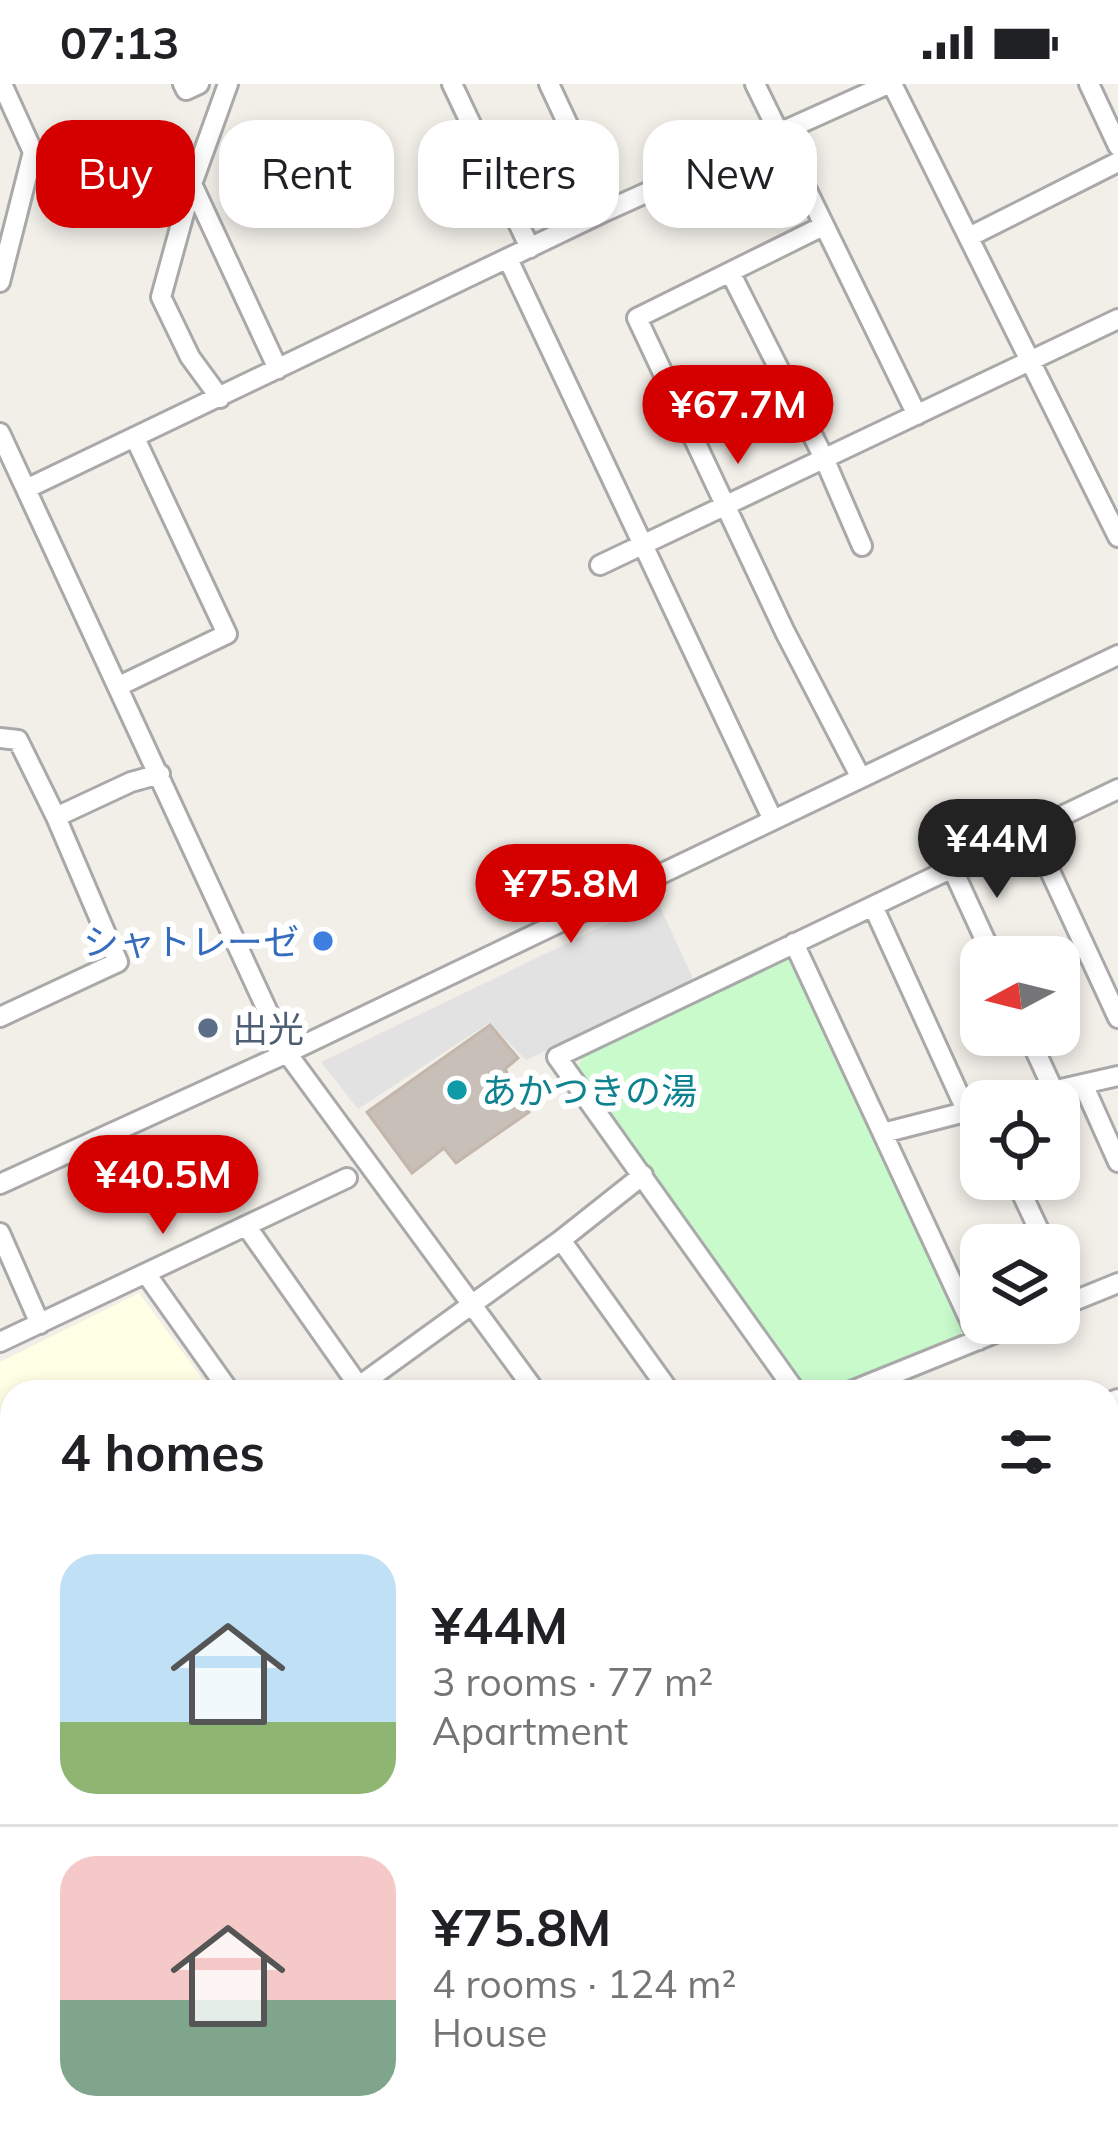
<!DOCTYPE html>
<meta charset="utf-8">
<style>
:root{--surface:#fff;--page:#f6f6f6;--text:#202124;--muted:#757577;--line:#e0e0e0;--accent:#d40000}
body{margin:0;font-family:Mulish,"Noto Sans JP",sans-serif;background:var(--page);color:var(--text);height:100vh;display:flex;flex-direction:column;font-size:45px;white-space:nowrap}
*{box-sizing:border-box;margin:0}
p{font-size:39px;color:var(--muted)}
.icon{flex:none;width:66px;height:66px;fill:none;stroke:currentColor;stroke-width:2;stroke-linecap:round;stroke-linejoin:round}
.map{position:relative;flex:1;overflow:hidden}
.panel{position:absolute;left:0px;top:1296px;width:1119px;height:771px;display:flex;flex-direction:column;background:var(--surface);border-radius:36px 36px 0 0;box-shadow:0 6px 18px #0003}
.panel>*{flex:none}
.banner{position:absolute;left:36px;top:36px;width:1047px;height:108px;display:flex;gap:24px}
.needle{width:78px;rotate:263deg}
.buttons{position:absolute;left:960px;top:852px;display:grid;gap:24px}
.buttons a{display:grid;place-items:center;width:120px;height:120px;border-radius:24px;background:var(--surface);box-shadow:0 6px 18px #0003;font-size:60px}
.price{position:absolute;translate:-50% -102px;padding:0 27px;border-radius:42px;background:var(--accent);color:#fff;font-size:39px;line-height:78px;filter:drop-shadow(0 3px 6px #0008)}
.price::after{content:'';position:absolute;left:50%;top:72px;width:36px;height:27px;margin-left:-18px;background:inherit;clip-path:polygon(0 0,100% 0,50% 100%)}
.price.active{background:#222;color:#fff}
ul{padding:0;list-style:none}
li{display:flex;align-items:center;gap:36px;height:300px;padding:0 60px}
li+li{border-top:3px solid var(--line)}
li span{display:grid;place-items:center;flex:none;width:336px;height:240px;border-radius:36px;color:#555}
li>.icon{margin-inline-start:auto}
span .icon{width:144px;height:144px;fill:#fffc;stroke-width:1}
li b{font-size:51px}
h2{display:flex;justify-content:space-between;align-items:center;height:144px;padding:0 60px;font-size:51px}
.tag{padding:0 42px;border-radius:36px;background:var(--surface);box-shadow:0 6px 18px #0003;font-size:42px;line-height:108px}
.tag.active{background:var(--accent);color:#fff}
.status{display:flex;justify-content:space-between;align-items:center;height:84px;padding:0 60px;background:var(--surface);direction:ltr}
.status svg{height:33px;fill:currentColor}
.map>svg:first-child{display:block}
.education{fill:#ffffe5}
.park{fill:#c8facc}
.parking{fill:#e2e2e2}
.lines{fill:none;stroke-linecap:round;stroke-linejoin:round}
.river{stroke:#aad3df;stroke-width:30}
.building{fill:#c7bfb8;stroke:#c4b6ab;stroke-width:3}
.minor-casing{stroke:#a9a9a9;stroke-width:24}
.path{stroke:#fa8072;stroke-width:3;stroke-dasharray:6 6;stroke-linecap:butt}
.minor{stroke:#fff;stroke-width:18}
.shop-dot{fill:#3f7fe0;stroke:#fff;stroke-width:4.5}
.service-dot{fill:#5c6f8a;stroke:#fff;stroke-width:4.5}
.culture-dot{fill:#0f9aa8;stroke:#fff;stroke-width:4.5}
.labels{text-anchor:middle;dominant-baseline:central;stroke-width:12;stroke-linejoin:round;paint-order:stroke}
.shop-label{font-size:36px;fill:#366cbe;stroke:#fff;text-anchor:end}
.service-label{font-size:36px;fill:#4e5e75;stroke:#fff;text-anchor:start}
.culture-label{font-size:36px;fill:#0d838f;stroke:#fff;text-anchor:start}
</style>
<div class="status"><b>07:13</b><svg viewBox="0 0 49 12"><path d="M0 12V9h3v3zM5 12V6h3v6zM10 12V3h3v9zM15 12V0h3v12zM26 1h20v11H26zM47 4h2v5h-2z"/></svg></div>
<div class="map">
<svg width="1118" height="2066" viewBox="0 0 1118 2066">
<rect width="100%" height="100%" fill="#f2efe9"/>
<path class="education" d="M139 1209 212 1308H12V1745L0 1751V1278Z
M704 2055H939L947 2066H694Z"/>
<path class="park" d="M794 871 965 1231V1247C928 1265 840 1321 802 1302L578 982 583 972Z
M130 2055H316L314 2066H108Z"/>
<path class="parking" d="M657 816 694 897 526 976 489 939 358 1025 321 978Z"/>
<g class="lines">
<path class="river" d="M1107 1631 1118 1624
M653 2066 663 2055"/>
</g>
<path class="building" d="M490 941 518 974 505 985 529 1028 456 1079 444 1064 412 1089 367 1028Z"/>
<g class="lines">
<defs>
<path id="minor" d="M183 0 186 6 199 0
M452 0 530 164
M549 0 608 126
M755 0 917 331
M892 0 1118 453
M1089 0 1118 62
M192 100 278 285
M823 142 637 234 785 548 861 694
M969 153 1118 78
M508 175 773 736
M730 188 824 374 862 462
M0 198 33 68 2 0
M220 314 190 273 161 213 192 100 228 0
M0 349 287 969 536 1308
M26 405 608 126 888 0
M600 481 1118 235
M119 602 227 550 135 354
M0 654 18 656 56 733 131 698 160 690
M1031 746 1118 934
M952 784 993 873
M873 822 967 1028
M794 859 979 1256
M0 933 118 878 56 733
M1028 951 1053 1005
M1083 1000 1118 1078
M1008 1017 1118 992
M883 1049 981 1024
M1015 1095 1046 1161
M0 1100 287 969 1118 571
M247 1143 363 1308
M0 1149 40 1240
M561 1156 670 1308
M1059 1187 1073 1217
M147 1191 230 1308
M1059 1223 1118 1199
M0 1258 347 1094
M359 1302 561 1156 643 1091
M796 1308 557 973 1118 705
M849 1308 1020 1239
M1107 1319 1118 1315
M1107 1433 1118 1429
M1107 1559 1118 1552
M1107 1699 1118 1691
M0 1824 12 1817
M1107 1838 1118 1830
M0 1974 12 1968
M423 2055 424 2066
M535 2055 538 2066
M602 2055 613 2066
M1067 2055 1075 2066
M84 2066 105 2055
M328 2066 329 2055
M677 2066 688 2055
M1093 2066 1118 2048"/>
</defs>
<use href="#minor" class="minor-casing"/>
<path class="path" d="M0 1762 12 1756"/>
<use href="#minor" class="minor"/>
</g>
<circle class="shop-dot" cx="323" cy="857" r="12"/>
<circle class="service-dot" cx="208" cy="944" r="12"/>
<circle class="culture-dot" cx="457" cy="1006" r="12"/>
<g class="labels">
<g class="shop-label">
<text x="299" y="857">シャトレーゼ</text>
</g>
<g class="service-label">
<text x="232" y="944">出光</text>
</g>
<g class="culture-label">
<text x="481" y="1006">あかつきの湯</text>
</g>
</g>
</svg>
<div class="buttons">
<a><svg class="needle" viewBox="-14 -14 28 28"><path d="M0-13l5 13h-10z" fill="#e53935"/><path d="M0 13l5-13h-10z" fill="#757577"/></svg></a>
<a><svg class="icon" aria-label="locate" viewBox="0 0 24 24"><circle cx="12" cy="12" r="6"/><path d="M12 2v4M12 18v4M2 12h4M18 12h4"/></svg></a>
<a><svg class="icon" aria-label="layers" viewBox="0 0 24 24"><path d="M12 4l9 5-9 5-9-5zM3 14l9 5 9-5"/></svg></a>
</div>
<b class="price" style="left:738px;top:383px">¥67.7M</b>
<b class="price active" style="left:997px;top:817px">¥44M</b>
<b class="price" style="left:571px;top:862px">¥75.8M</b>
<b class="price" style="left:163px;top:1153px">¥40.5M</b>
<div class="banner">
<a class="tag active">Buy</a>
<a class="tag">Rent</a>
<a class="tag">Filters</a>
<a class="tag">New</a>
</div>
<section class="panel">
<h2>4 homes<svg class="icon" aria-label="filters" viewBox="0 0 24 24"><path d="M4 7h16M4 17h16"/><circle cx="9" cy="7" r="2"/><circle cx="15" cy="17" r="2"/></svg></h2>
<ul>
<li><span style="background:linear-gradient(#bfe0f5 70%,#8fb573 0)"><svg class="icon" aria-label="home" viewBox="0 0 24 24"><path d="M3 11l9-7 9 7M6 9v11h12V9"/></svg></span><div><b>¥44M</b><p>3 rooms · 77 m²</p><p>Apartment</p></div></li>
<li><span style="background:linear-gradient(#f6c9c9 60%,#7fa58c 0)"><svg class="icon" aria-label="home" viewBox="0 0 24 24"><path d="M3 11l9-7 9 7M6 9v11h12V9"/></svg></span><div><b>¥75.8M</b><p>4 rooms · 124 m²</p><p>House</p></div></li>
</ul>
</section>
</div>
